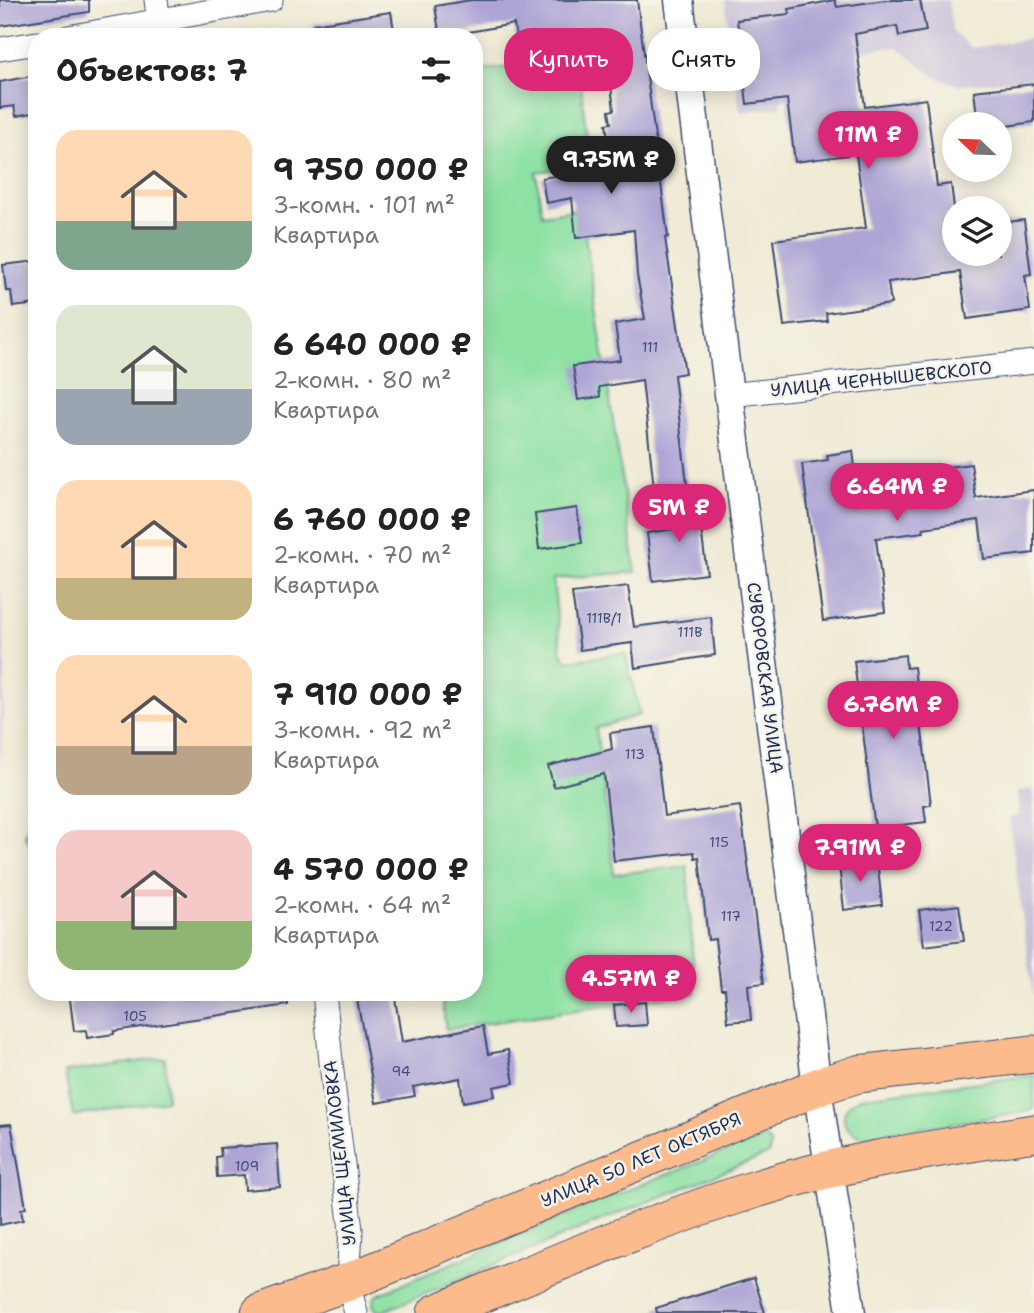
<!DOCTYPE html>
<html lang="ru">
<meta charset="utf-8">
<style>
:root{--surface:#fff;--page:#f2f2f2;--text:#222;--muted:#767676;--accent:#db2777}
body{margin:0;font-family:"Shantell Sans",sans-serif;background:var(--page);color:var(--text);height:100vh;display:flex;flex-direction:column;font-size:26px;white-space:nowrap}
*{box-sizing:border-box;margin:0}
p{font-size:23px;color:var(--muted)}
.icon{flex:none;width:38px;height:38px;fill:none;stroke:currentColor;stroke-width:2;stroke-linecap:round;stroke-linejoin:round}
.map{position:relative;flex:1;overflow:hidden}
.drawer{position:absolute;left:28px;top:28px;width:455px;height:973px;display:flex;flex-direction:column;background:var(--surface);border-radius:28px;box-shadow:0 4px 18px #0003}
.drawer>*{flex:none}
.banner{position:absolute;left:504px;top:28px;width:424px;height:63px;display:flex;gap:14px}
.needle{width:46px;rotate:293deg}
.tools{position:absolute;left:942px;top:112px;display:grid;gap:14px}
.tools a{display:grid;place-items:center;width:70px;height:70px;border-radius:50%;background:var(--surface);box-shadow:0 4px 18px #0003;font-size:35px}
.price{position:absolute;translate:-50% -60px;padding:0 16px;border-radius:24px;background:var(--accent);color:#fff;font-size:23px;line-height:46px;filter:drop-shadow(0 2px 4px #0008)}
.price::after{content:'';position:absolute;left:50%;top:42px;width:21px;height:16px;margin-left:-10px;background:inherit;clip-path:polygon(0 0,100% 0,50% 100%)}
.price.selected{background:#222;color:#fff}
ul{padding:0;list-style:none}
li{display:flex;align-items:center;gap:21px;height:175px;padding:0 28px}
li span{display:grid;place-items:center;flex:none;width:196px;height:140px;border-radius:21px;color:#555}
li>.icon{margin-inline-start:auto}
span .icon{width:84px;height:84px;fill:#fffc;stroke-width:1}
li b{font-size:30px}
h2{display:flex;justify-content:space-between;align-items:center;height:84px;padding:0 28px;font-size:30px}
.chip{padding:0 24px;border-radius:28px;background:var(--surface);box-shadow:0 4px 18px #0003;font-size:24px;line-height:63px}
.chip.selected{background:var(--accent);color:#fff}
.map>svg:first-child{display:block}
.industrial{fill:#c7c0d9}
.green{fill:#8ce1a3;stroke:#548880;stroke-width:2}
.forest{fill:#71bf89;stroke:#467774;stroke-width:2}
.building{fill:#aea5d5}
.lines{fill:none;stroke-linecap:round;stroke-linejoin:round}
.minor-casing{stroke:#3b4b70;stroke-width:25}
.tertiary-casing{stroke:#3b4b70;stroke-width:31}
.primary-casing{stroke:#3b4b70;stroke-width:39}
.minor{stroke:#fff;stroke-width:23}
.tertiary{stroke:#fff;stroke-width:28}
.primary{stroke:#fbbb8d;stroke-width:37}
.labels{text-anchor:middle;dominant-baseline:central;stroke-width:5;stroke-linejoin:round;paint-order:stroke}
.number-label{font-size:14px;fill:#404c7c}
.street-label{font-size:18px;fill:#1b2f5e;stroke:#f7f3e8}
</style>
<div class="map">
<svg width="1034" height="1313" viewBox="0 0 1034 1313">
<rect width="100%" height="100%" fill="#f7f3e8"/>
<filter id="ink" filterUnits="userSpaceOnUse"><feTurbulence type="fractalNoise" baseFrequency=".0143" numOctaves="2"/><feDisplacementMap in="SourceGraphic" scale="14" xChannelSelector="R" yChannelSelector="G"/><feConvolveMatrix kernelMatrix="1 2 1 2 8 2 1 2 1" color-interpolation-filters="sRGB"/></filter>
<filter id="wash" filterUnits="userSpaceOnUse"><feTurbulence type="fractalNoise" baseFrequency=".00686" numOctaves="4" result="noise"/><feDisplacementMap in="SourceGraphic" scale="28" xChannelSelector="R" yChannelSelector="G"/><feGaussianBlur stdDeviation="1.57" result="paint"/><feColorMatrix in="noise" values="0 0 0 0 0 0 0 0 0 0 0 0 0 0 0 0 0 1.4 0 .05"/><feComposite in="paint" operator="in"/></filter>
<g filter="url(#wash)">
<rect width="100%" height="100%" fill="#f0ebd5"/>
<path class="industrial" d="M725 0H948L953 32 972 48 1034 38V78L959 85 936 78 898 47 776 59 782 107 740 112Z
M0 578 5 663 0 775Z
M1034 789V995L1033 996 1009 818 1019 815 1017 791Z"/>
<path class="green" d="M578 60 590 164 536 172 542 215 581 209 636 572 553 579 561 651 567 661 625 653 640 715 596 728 614 874 687 866 695 993 446 1029 441 992H474V71Z
M165 1058 167 1100 73 1116 65 1072Z
M1034 1075V1109L1021 1113 863 1137C837 1130 838 1105 863 1097Z
M764 1137 771 1144 769 1154 609 1217 384 1311H377L373 1305 374 1298 379 1294 604 1199Z"/>
<path class="forest" d="M37 805V856L24 835Z"/>
<g id="blocks">
<path class="building" d="M0 0H89V12L0 26Z
M471 0H637L668 237 665 238 685 373 674 375 687 484 654 488 642 380 599 387 600 397 578 400 573 366 620 360 615 324 645 319 637 275 634 230 576 238 572 198 546 203 542 178 612 167 606 124 611 123 609 111 614 110 606 46 519 58 514 24 440 37 435 6Z
M835 0 837 7 885 0H920L926 31 899 36 897 26 855 34 865 107 926 99 937 186 951 184 954 207V254H999V223L1024 220 1031 274 1025 275 1030 310 967 319 960 272 888 282 891 304 826 313 827 321 784 326 773 240 866 228 856 154 795 162 787 99 747 104 737 20 790 14 789 9Z
M391 12 395 37H314L313 24Z
M37 75V112L16 116 14 106 0 108V82Z
M1034 84V122L999 127V124H978L974 91Z
M37 261V304L13 307 11 291H6L3 265Z
M853 451 856 475 914 467 915 471 971 464 976 498 1034 490V553L984 559 979 520 923 528 924 532 876 538 885 612 823 621 802 464 828 460 827 455Z
M696 490 707 574 653 581 647 533 680 528 675 493Z
M577 508 582 543 539 549 535 514Z
M628 586 634 627 711 617 715 655 635 668 632 643 580 650 572 593Z
M905 655 906 668 914 667 931 805 924 806 926 822 875 828 854 661Z
M654 727 664 816 740 806 764 983 748 985 751 1020 728 1022 725 989H721L715 939 708 940 699 857 695 858 694 852 614 861 604 774 554 787 548 766 612 749 610 733Z
M877 859 882 905 844 910 839 864Z
M959 905 964 941 924 946 919 910Z
M69 992H287L288 1005 114 1031V1034L87 1038 86 1030 74 1031Z
M394 992 402 1042 483 1026 488 1054 508 1050 514 1083 493 1087 495 1096 463 1102 460 1078 413 1087 415 1096 376 1103 357 999Z
M645 1002 647 1025 616 1027 614 1005Z
M11 1124 26 1208 21 1209 23 1220 0 1225V1125Z
M277 1144 280 1187 245 1190 244 1175 217 1177 216 1157 221 1156 220 1148Z
M754 1278 765 1313H657L656 1308Z"/>
</g>
</g>
<g filter="url(#ink)">
<use href="#blocks" fill-opacity="0" stroke="#3b4b70" stroke-width="2"/>
<g class="lines">
<defs>
<path id="minor" d="M156 0 161 37
M68 37 271 0
M0 49 37 43
M729 395 1034 362
M324 992 334 1091 351 1230 348 1282 356 1313"/>
<path id="tertiary" d="M679 0 817 1087 851 1313"/>
<path id="primary" d="M260 1313 348 1282 817 1087 858 1074 1034 1054
M436 1313C541 1270 645 1224 753 1190 844 1161 940 1148 1034 1133"/>
</defs>
<use href="#minor" class="minor-casing"/>
<use href="#tertiary" class="tertiary-casing"/>
<use href="#primary" class="primary-casing"/>
<use href="#minor" class="minor"/>
<use href="#tertiary" class="tertiary"/>
<use href="#primary" class="primary"/>
</g>
</g>
<g class="labels">
<g class="number-label">
<text x="650" y="347">111</text>
<text x="604" y="618">111В/1</text>
<text x="690" y="632">111В</text>
<text x="635" y="754">113</text>
<text x="719" y="842">115</text>
<text x="731" y="916">117</text>
<text x="941" y="926">122</text>
<text x="135" y="1016">105</text>
<text x="401" y="1071">94</text>
<text x="247" y="1166">109</text>
</g>
<g class="street-label">
<text transform="translate(881 379) rotate(-6)">УЛИЦА ЧЕРНЫШЕВСКОГО</text>
<text transform="translate(765 678) rotate(83)">СУВОРОВСКАЯ УЛИЦА</text>
<text transform="translate(340 1153) rotate(-96)">УЛИЦА ЩЕМИЛОВКА</text>
<text transform="translate(641 1160) rotate(-23)">УЛИЦА 50 ЛЕТ ОКТЯБРЯ</text>
</g>
</g>
</svg>
<div class="tools">
<a><svg class="needle" viewBox="-14 -14 28 28"><path d="M0-13l5 13h-10z" fill="#e53935"/><path d="M0 13l5-13h-10z" fill="#767676"/></svg></a>
<a><svg class="icon" aria-label="layers" viewBox="0 0 24 24"><path d="M12 4l9 5-9 5-9-5zM3 14l9 5 9-5"/></svg></a>
</div>
<b class="price" style="left:868px;top:171px">11M ₽</b>
<b class="price selected" style="left:611px;top:196px">9.75M ₽</b>
<b class="price" style="left:897px;top:523px">6.64M ₽</b>
<b class="price" style="left:679px;top:544px">5M ₽</b>
<b class="price" style="left:893px;top:741px">6.76M ₽</b>
<b class="price" style="left:860px;top:884px">7.91M ₽</b>
<b class="price" style="left:631px;top:1015px">4.57M ₽</b>
<div class="banner">
<a class="chip selected">Купить</a>
<a class="chip">Снять</a>
</div>
<section class="drawer">
<h2>Объектов: 7<svg class="icon" aria-label="filters" viewBox="0 0 24 24"><path d="M4 7h16M4 17h16"/><circle cx="9" cy="7" r="2"/><circle cx="15" cy="17" r="2"/></svg></h2>
<ul>
<li><span style="background:linear-gradient(#ffd9b3 65%,#7fa58c 0)"><svg class="icon" aria-label="home" viewBox="0 0 24 24"><path d="M3 11l9-7 9 7M6 9v11h12V9"/></svg></span><div><b>9 750 000 ₽</b><p>3-комн. · 101 m²</p><p>Квартира</p></div></li>
<li><span style="background:linear-gradient(#dfe7d0 60%,#9aa5b1 0)"><svg class="icon" aria-label="home" viewBox="0 0 24 24"><path d="M3 11l9-7 9 7M6 9v11h12V9"/></svg></span><div><b>6 640 000 ₽</b><p>2-комн. · 80 m²</p><p>Квартира</p></div></li>
<li><span style="background:linear-gradient(#ffd9b3 70%,#c2b280 0)"><svg class="icon" aria-label="home" viewBox="0 0 24 24"><path d="M3 11l9-7 9 7M6 9v11h12V9"/></svg></span><div><b>6 760 000 ₽</b><p>2-комн. · 70 m²</p><p>Квартира</p></div></li>
<li><span style="background:linear-gradient(#ffd9b3 65%,#b9a48a 0)"><svg class="icon" aria-label="home" viewBox="0 0 24 24"><path d="M3 11l9-7 9 7M6 9v11h12V9"/></svg></span><div><b>7 910 000 ₽</b><p>3-комн. · 92 m²</p><p>Квартира</p></div></li>
<li><span style="background:linear-gradient(#f6c9c9 65%,#8fb573 0)"><svg class="icon" aria-label="home" viewBox="0 0 24 24"><path d="M3 11l9-7 9 7M6 9v11h12V9"/></svg></span><div><b>4 570 000 ₽</b><p>2-комн. · 64 m²</p><p>Квартира</p></div></li>
</ul>
</section>
</div>
